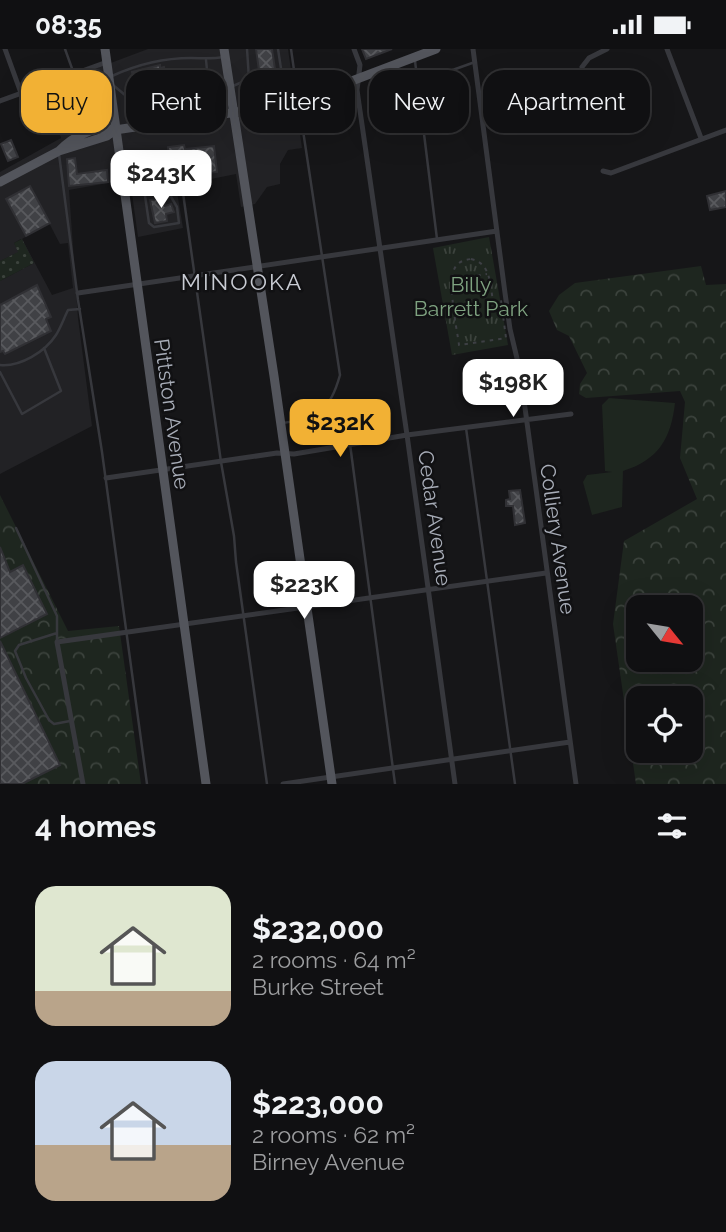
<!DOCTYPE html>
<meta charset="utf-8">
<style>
:root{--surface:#101012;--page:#1e1e20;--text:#f1f3f6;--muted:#9c9d9f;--line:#303032;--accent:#f2b134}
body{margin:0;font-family:Raleway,sans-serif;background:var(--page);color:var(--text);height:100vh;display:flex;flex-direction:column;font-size:26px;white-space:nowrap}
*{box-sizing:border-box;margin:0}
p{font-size:23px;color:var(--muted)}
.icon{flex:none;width:38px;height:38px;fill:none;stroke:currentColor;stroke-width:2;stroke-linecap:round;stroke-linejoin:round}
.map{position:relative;height:735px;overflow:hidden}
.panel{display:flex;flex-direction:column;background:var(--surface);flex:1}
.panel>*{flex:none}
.guide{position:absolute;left:21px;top:21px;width:684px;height:63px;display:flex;gap:14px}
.needle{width:46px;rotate:120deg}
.tools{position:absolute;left:626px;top:546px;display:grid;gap:14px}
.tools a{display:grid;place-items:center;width:77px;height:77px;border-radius:14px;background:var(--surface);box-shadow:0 7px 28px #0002,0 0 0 2px var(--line);font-size:35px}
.price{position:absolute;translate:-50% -60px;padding:0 16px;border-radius:14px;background:#fff;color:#222;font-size:23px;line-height:46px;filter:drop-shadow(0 2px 4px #0008)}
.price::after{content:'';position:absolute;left:50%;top:42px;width:21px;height:16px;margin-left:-10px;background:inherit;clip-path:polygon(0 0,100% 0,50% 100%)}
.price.current{background:var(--accent);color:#111}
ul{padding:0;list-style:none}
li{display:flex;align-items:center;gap:21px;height:175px;padding:0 35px}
li span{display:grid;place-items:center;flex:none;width:196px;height:140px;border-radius:21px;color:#555}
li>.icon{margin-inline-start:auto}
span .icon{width:84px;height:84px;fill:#fffc;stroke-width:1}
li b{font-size:30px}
h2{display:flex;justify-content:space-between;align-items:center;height:84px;padding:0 35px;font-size:30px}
.pill{padding:0 24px;border-radius:21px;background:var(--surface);box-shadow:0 7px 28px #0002,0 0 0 2px var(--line);font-size:24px;line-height:63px}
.pill.current{background:var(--accent);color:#111}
.status{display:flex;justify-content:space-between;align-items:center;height:49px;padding:0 35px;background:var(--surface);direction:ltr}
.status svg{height:19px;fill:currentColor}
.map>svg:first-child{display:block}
.built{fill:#222225;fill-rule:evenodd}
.grass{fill:url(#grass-dots)}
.forest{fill:url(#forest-crowns);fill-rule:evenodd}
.park{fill:url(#park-tufts)}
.pitch{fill:#1e261f}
.building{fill:url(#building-cross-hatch);stroke:#303034;stroke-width:2}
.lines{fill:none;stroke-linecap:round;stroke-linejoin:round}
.path{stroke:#3d3f44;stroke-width:2;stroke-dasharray:3.5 5;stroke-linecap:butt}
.lane{stroke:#37383d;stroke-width:2.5}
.street{stroke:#37383d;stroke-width:5}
.primary{stroke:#53555c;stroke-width:9}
.labels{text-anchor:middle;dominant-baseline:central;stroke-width:5;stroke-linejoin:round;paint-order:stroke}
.park-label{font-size:21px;fill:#7fa381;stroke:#111113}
.street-label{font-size:21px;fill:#a8adb8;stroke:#111113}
.neighbourhood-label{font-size:23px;letter-spacing:2px;fill:#c9ccd4;stroke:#111113}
</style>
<div class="status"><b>08:35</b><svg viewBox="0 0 49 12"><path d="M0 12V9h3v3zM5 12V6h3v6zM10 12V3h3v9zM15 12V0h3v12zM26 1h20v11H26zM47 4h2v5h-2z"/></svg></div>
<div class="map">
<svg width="726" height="735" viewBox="0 0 726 735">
<defs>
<pattern id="grass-dots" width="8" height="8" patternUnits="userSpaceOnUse" patternTransform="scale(1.75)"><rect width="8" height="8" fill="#1e261f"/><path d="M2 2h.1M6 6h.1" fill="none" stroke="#3c433d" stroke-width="1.8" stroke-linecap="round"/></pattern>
<pattern id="forest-crowns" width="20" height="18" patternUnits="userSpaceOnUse" patternTransform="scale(1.75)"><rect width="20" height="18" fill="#1e261f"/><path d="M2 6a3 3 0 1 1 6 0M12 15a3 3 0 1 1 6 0" fill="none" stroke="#3c433d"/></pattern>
<pattern id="park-tufts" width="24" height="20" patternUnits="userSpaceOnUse" patternTransform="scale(1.75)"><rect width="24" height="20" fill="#1e261f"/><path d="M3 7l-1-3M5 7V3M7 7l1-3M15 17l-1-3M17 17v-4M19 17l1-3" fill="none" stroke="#3c433d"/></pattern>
<pattern id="building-cross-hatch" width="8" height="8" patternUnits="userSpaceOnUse" patternTransform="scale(1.75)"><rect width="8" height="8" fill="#404145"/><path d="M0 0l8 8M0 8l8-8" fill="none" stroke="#595a5e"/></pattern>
</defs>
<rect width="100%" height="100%" fill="#161618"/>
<path class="built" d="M148 0H288L302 99 288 101 280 115V135L267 138 255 155 241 158 236 125 176 137 183 179 138 188 130 130 69 141 78 269 92 377 0 425V232L34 214 21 190 14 194 19 203 0 212V123L61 89 44 39ZM49 174 60 195 68 194 73 239 52 246 22 190Z"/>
<path class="grass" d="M22 190 34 214 0 232V212L18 203 14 194Z"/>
<path class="forest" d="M701 217 706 236 726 235V735H636L613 575 624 492 697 450 680 409 685 353 680 342 586 349 579 345 580 335 587 324 569 287 557 281 549 262 559 246 575 234ZM639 558H691V611H639ZM639 649H691V702H639Z
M0 446 68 582 119 577 141 735H0Z"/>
<path class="park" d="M489 188 508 296 452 306 433 199Z"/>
<path class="pitch" d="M609 349 675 354C671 390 658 411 623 422L622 458 592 466 583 433 587 426 612 423 605 422 602 356Z"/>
<path class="building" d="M256 0H272L275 20 259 22Z
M362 0H392L366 10Z
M160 16V19L164 18 167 37 156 39 157 42 146 44 145 40 135 42 132 23Z
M93 38 96 65 91 67 87 41Z
M68 44 75 63 66 66 59 48Z
M11 91 18 108 8 112 1 95Z
M184 96 185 100 214 97 217 123 177 128 176 115 170 117 168 98Z
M75 109 77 125 107 121 108 133 69 137 67 110Z
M30 137 50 174 26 187 6 150Z
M726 142V158L710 161 707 147Z
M163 149 165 157 171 155 174 163 166 165 167 172 155 174 150 151Z
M37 236 51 268 46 270 51 282 5 305 3 302 0 303V256Z
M520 441 525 474 515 476 513 457H506V451L510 450 509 442Z
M0 498 10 523 23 516 47 565 0 589Z
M0 592 60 716 22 735H0Z"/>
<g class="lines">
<path class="path" d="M471 210C491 214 490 236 493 252L501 251 506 289 459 296C457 280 446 230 456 217 460 212 465 211 471 210Z
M452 231 487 225"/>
<path class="lane" d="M65 0 74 25
M247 0 249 30
M278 0 282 26
M291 0 298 49
M206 11 209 41
M415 12 437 190
M87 21 88 29 80 34 89 79
M112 27C136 16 164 9 191 9 203 9 212 10 224 8
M419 33 475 13
M113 36 131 51 227 39
M233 37 249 30 294 25
M59 105 78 251 102 403 147 735
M144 140 149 174 154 178 179 174 177 158 170 146 169 135
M183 144 221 413 234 487 236 513 267 735
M0 316C20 318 45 303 56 286 61 278 64 269 68 261L80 260
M0 323 22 365 61 342 44 299
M283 374C319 369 330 362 340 326L299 55
M466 379 515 735
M350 395 395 735
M16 479 57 567V593
M57 584 19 596 15 602 26 629 49 671 54 675 70 672"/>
<path class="street" d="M5 0 21 44
M354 0 360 16 357 41 407 386 455 735
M473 0 505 244 510 280 520 322 576 735
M667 0 701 89
M582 18 589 9 607 0
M0 52 107 13
M603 122 611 124 726 81
M78 244 497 182
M106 429 277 404 294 405 407 386 571 365
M83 735 57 593 546 524
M283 735 570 693"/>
<path class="primary" d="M105 0 206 735
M224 0 274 327 332 735
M59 102C73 88 95 75 115 81L291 55 436 0
M0 133 59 102 107 87 115 81"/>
</g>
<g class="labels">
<g class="park-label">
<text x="471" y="235">Billy<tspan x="471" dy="24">Barrett Park</tspan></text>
</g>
<g class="street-label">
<text transform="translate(172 365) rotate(82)">Pittston Avenue</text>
<text transform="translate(435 469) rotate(82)">Cedar Avenue</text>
<text transform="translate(558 490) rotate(82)">Colliery Avenue</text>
</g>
<g class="neighbourhood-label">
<text x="242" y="232">MINOOKA</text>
</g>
</g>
</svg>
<div class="tools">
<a><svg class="needle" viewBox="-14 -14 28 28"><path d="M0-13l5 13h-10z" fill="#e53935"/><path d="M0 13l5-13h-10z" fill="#9c9d9f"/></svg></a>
<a><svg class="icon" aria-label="locate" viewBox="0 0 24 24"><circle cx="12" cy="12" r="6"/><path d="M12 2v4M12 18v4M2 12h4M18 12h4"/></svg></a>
</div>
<b class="price" style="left:161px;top:161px">$243K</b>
<b class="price" style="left:513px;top:370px">$198K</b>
<b class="price current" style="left:340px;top:410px">$232K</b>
<b class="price" style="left:304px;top:572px">$223K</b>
<div class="guide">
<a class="pill current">Buy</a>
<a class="pill">Rent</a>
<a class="pill">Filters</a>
<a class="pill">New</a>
<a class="pill">Apartment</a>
</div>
</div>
<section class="panel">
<h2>4 homes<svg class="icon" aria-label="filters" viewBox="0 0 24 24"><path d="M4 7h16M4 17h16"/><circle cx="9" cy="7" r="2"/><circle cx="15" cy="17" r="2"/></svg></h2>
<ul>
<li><span style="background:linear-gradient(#dfe7d0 75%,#b9a48a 0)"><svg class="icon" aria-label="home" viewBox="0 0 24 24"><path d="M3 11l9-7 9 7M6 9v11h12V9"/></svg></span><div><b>$232,000</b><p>2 rooms · 64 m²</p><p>Burke Street</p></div></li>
<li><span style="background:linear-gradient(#c9d6e8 60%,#b9a48a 0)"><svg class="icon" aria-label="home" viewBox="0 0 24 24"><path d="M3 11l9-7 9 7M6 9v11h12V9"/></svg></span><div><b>$223,000</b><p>2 rooms · 62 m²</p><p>Birney Avenue</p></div></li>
</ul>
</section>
